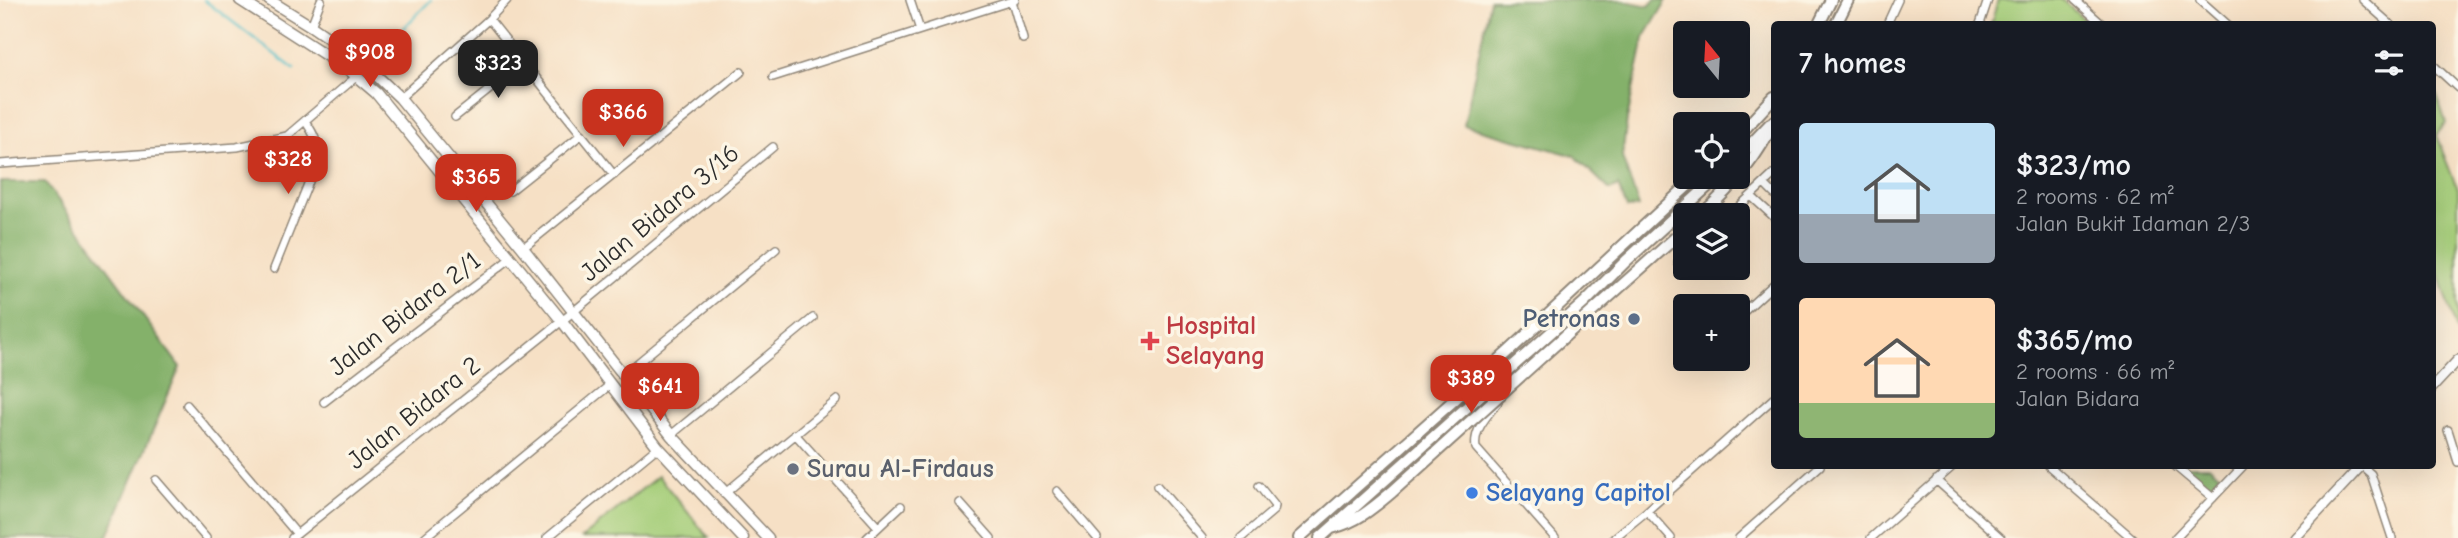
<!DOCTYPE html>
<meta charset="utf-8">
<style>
:root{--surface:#171b24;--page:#20242c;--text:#f1f3f6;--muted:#9ea1a6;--accent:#c8321e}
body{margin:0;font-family:"Comic Neue",sans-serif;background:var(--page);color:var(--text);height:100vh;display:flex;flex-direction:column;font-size:26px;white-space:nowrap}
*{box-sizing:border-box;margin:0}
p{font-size:23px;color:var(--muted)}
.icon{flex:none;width:38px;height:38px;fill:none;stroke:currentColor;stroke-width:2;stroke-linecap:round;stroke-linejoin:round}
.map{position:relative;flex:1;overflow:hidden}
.details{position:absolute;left:1771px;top:21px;width:665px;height:448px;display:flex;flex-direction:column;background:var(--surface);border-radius:7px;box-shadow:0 7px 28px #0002}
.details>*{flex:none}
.needle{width:46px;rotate:342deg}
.tools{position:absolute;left:1673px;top:21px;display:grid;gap:14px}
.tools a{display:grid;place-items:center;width:77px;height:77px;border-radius:7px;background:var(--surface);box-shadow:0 7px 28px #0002;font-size:35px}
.price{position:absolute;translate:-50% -60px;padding:0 16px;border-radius:14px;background:var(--accent);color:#fff;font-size:23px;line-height:46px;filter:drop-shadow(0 2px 4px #0008)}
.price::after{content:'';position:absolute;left:50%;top:42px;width:21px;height:16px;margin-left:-10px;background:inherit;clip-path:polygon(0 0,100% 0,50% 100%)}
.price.current{background:#222;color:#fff}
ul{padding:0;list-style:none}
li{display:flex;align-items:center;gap:21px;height:175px;padding:0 28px}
li span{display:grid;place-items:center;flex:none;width:196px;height:140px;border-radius:7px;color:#555}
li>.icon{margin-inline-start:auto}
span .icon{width:84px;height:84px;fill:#fffc;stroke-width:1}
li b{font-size:30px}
h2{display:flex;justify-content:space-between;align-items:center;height:84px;padding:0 28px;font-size:30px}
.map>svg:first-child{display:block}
.green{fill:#a6ce7a;stroke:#687c52;stroke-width:2}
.forest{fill:#84b16a;stroke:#586e4a;stroke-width:2}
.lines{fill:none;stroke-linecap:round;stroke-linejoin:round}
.stream{stroke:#50bec7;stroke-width:2.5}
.minor-casing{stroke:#908678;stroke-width:10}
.tertiary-casing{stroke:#908678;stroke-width:12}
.secondary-casing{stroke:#908678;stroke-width:13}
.primary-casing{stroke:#908678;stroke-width:14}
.minor{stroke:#fff;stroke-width:7}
.tertiary{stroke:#fff;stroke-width:9}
.secondary{stroke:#fff;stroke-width:10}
.primary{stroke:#fff;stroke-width:10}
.primary-bridge-casing{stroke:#908678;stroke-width:14;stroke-linecap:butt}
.primary-bridge{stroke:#fff;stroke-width:10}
.service-dot{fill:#5c6f8a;stroke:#fcf5e5;stroke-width:2.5}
.health-dot{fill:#e0444e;stroke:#fcf5e5;stroke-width:2.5}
.worship-dot{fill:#6b7280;stroke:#fcf5e5;stroke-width:2.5}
.shop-dot{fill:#3f7fe0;stroke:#fcf5e5;stroke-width:2.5}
.labels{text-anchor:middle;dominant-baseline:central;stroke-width:7;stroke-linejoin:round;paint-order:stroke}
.street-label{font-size:26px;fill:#2b2b2b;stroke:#fcf5e5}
.service-label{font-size:26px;font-weight:bold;fill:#4e5e75;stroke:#fcf5e5;text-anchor:end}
.health-label{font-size:26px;font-weight:bold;fill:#be3a42;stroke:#fcf5e5;text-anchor:start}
.worship-label{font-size:26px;font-weight:bold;fill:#5b616d;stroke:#fcf5e5;text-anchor:start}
.shop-label{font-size:26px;font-weight:bold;fill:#366cbe;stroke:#fcf5e5;text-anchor:start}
</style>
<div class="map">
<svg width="2458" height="538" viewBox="0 0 2458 538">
<rect width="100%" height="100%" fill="#fcf5e5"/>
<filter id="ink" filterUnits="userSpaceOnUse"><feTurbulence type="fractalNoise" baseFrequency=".0143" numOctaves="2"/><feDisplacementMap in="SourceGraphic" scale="14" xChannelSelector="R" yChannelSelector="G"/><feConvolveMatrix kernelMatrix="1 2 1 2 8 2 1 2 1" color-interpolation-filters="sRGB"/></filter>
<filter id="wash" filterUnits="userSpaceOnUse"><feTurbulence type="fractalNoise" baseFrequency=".00686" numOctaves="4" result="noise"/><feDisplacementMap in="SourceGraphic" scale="28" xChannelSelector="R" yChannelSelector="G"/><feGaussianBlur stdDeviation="1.57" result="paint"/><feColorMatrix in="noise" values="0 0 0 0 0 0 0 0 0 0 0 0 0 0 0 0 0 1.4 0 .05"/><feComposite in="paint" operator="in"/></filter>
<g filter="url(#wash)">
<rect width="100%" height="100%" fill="#f6e0c5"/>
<path class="green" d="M1998 0H2062L2089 24H1991Z
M2432 81 2446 123 2436 135 2458 191V334L2433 254Z
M658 476 709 538H582Z"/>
<path class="forest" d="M1490 0H1620L1649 6 1655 0H1667L1644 38 1627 119 1622 157 1639 207 1627 208 1618 186 1610 190 1575 156 1464 125Z
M0 182H45L180 367 107 538H0Z
M2185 466H2210L2220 475 2211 485 2205 484Z"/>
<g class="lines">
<path class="stream" d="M204 0 294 69
M389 43 431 0"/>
</g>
</g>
<g filter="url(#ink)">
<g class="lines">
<defs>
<path id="minor" d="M910 0 920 30
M2075 0 2102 24
M2200 0 2227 24
M2363 0 2390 24
M1012 1 1023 39
M489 19 614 175
M1887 24 1898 0
M1980 24 1988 0
M311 26 321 0
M2432 64 2458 88
M773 77 1015 0
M400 98 489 19 507 0
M455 117 524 62
M0 164 237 147 287 136 357 76
M1764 184 1774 194
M510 191 582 134
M1751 196 1774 217
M1730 215 1774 174
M523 248 741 72
M1678 263 1685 257
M274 269 316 164C319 145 316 136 305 121
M1738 317 1774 284
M623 375 776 249
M324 402 511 258
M1498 402C1487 416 1473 430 1476 448L1555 538
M187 405 297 534
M2448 430 2458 462
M795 434 878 527
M671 435 813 318
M2049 466 2132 538
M2175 466 2213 498
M2362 466 2371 474 2392 538
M156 480 206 538
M1936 480 2001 538
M1157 486 1202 538
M1057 491 1097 538
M724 494 837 400
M960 503 991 538
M1647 511 1671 538
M425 537 611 384
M292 538 573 312 773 147
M547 538 658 447
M867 538 901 506
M1241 538 1274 510 1275 506 1259 486
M1614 538 1647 511 1774 398
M1739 538 1820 466
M1871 538 1953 466
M2175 538 2243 466"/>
<path id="tertiary" d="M2432 388 2458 360
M2294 538 2361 466"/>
<path id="secondary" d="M240 0 349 70 376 93 562 321 658 447 743 538
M269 0 311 26 359 59 400 98 523 248 671 435 768 538"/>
<path id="primary" d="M1819 24 1831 0
M1836 24 1848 0
M1738 136 1774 97
M1738 158 1770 124
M1701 215C1731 188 1758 158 1774 121
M1565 336 1685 229
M1332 528C1357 522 1373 508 1392 492
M1299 538 1507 353 1697 177
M1320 538 1584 303 1626 261 1718 177"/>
</defs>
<use href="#minor" class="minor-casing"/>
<use href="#tertiary" class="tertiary-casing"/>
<use href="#secondary" class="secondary-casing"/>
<use href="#primary" class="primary-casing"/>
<use href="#minor" class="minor"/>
<use href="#tertiary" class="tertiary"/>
<use href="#secondary" class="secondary"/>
<use href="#primary" class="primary"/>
<defs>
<path id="primary-bridge" d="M1392 492 1565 336"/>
</defs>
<use href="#primary-bridge" class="primary-bridge-casing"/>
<use href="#primary-bridge" class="primary-bridge"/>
</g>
</g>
<circle class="service-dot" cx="1634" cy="319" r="7"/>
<path class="health-dot" d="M1146.5 330.5h7v7h7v7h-7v7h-7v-7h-7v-7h7z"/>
<circle class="worship-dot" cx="793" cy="469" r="7"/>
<circle class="shop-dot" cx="1472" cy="493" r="7"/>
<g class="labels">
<g class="street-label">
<text transform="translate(660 213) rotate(-40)">Jalan Bidara 3/16</text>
<text transform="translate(405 314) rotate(-38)">Jalan Bidara 2/1</text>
<text transform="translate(414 413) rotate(-39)">Jalan Bidara 2</text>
</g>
<g class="service-label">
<text x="1620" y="319">Petronas</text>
</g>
<g class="health-label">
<text x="1166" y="326">Hospital<tspan x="1166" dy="30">Selayang</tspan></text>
</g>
<g class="worship-label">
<text x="807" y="469">Surau Al-Firdaus</text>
</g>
<g class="shop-label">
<text x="1486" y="493">Selayang Capitol</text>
</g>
</g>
</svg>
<div class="tools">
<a><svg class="needle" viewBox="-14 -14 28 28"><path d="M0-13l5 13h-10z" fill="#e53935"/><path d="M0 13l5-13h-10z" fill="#9ea1a6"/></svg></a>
<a><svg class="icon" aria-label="locate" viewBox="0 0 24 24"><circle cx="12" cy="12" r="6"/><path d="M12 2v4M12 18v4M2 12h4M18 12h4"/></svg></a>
<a><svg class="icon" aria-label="layers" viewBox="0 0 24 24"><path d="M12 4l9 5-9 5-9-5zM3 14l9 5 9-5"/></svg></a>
<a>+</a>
</div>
<b class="price" style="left:370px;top:89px">$908</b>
<b class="price current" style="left:498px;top:100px">$323</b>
<b class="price" style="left:623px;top:149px">$366</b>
<b class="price" style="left:288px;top:196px">$328</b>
<b class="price" style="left:476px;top:214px">$365</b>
<b class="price" style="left:1471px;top:415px">$389</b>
<b class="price" style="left:660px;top:423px">$641</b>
<section class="details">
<h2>7 homes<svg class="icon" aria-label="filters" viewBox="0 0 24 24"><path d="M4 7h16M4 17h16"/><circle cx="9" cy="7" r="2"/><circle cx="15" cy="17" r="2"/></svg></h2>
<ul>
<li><span style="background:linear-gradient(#bfe0f5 65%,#9aa5b1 0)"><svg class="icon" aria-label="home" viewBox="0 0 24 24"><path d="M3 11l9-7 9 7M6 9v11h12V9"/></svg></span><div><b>$323/mo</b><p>2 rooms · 62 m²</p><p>Jalan Bukit Idaman 2/3</p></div></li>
<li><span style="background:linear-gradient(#ffd9b3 75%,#8fb573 0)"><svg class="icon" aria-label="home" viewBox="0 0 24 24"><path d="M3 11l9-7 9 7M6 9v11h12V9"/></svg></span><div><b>$365/mo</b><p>2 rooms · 66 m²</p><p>Jalan Bidara</p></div></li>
</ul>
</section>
</div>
